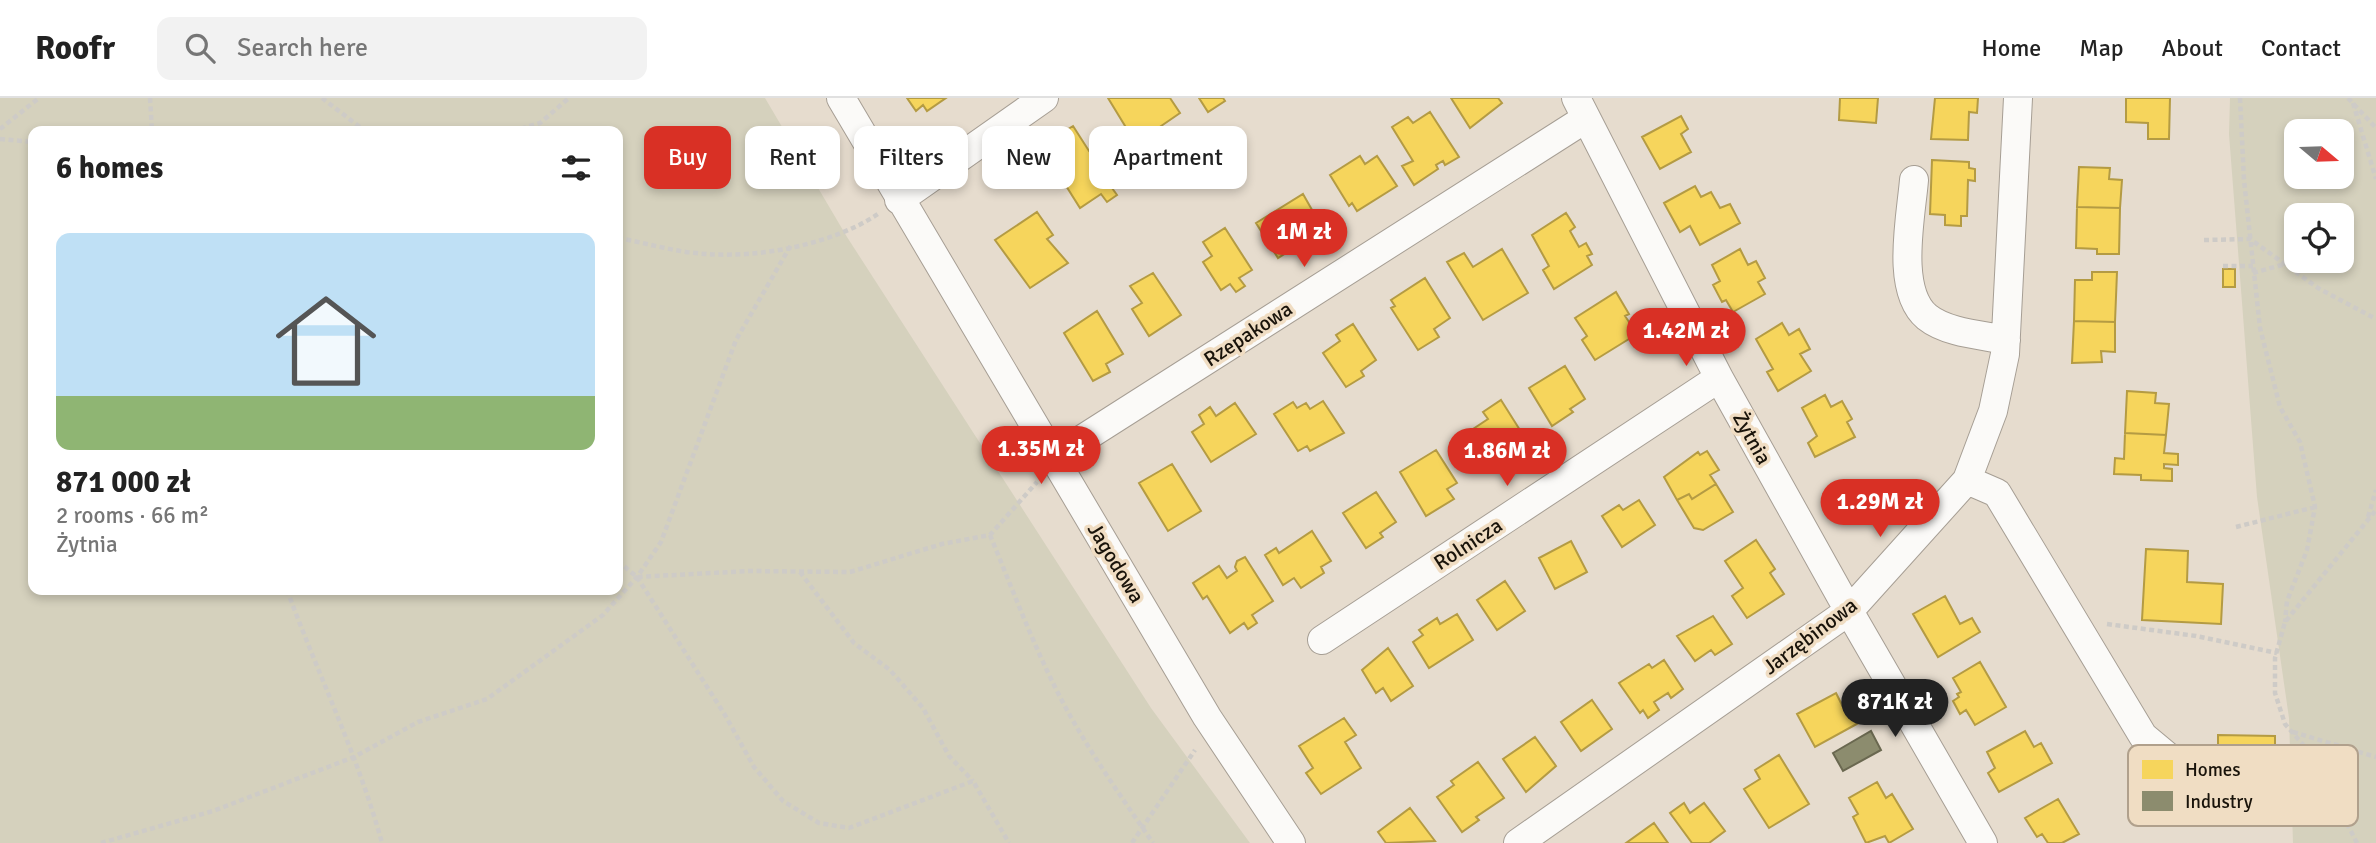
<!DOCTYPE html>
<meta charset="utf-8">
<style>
:root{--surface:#fff;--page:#f2f2f2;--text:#222;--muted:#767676;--line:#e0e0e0;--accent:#d93025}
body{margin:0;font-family:Signika,sans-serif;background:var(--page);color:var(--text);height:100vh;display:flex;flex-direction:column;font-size:26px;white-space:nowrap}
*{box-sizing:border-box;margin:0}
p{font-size:23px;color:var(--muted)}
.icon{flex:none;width:38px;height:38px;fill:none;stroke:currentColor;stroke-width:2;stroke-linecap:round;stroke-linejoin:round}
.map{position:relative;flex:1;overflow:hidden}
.sheet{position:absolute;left:28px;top:28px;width:595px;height:469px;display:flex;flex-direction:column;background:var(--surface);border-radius:14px;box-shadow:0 4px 10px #0003}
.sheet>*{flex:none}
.top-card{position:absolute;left:644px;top:28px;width:665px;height:63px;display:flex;gap:14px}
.needle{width:46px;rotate:109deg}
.fabs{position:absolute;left:2284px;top:21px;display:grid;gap:14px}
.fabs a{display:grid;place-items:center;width:70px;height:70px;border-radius:14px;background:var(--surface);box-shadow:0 4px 10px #0003;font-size:35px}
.price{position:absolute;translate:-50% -60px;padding:0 16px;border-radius:24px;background:var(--accent);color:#fff;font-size:23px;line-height:46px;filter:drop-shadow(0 2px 4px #0008)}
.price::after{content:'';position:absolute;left:50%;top:42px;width:21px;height:16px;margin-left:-10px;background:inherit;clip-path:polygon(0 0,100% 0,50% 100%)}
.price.active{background:#222;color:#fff}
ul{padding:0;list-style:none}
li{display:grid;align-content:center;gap:14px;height:371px;padding:0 28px}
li+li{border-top:2px solid var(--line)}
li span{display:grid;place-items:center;height:217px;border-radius:14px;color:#555}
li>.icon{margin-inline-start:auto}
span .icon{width:126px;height:126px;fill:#fffc;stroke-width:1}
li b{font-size:30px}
h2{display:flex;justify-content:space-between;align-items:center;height:84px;padding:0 28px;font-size:30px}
.tag{padding:0 24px;border-radius:14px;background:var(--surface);box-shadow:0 4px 10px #0003;font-size:24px;line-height:63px}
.tag.active{background:var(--accent);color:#fff}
header{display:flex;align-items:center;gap:42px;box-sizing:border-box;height:98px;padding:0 35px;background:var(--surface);border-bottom:2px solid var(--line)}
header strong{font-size:33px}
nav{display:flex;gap:38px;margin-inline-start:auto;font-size:24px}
.search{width:490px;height:63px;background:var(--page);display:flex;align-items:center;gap:18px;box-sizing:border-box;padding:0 24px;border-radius:14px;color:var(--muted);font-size:26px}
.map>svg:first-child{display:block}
.green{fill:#d5d1bd;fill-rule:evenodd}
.homes{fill:#f6d55c;stroke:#b49b43;stroke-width:2}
.industry{fill:#8c8c6e;stroke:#6a6850;stroke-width:2}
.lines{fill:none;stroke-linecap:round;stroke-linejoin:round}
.minor-casing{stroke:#a69e94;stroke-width:30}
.path{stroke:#cecbc7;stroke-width:4.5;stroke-dasharray:5 3.5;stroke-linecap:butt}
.minor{stroke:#fbfaf8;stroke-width:28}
.labels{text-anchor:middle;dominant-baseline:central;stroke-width:7;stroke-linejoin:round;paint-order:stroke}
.street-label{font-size:21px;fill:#19130a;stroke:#f0ddc3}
.key{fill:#f0ddc3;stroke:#b0a08c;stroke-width:2}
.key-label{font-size:19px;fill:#19130a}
</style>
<header>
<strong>Roofr</strong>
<div class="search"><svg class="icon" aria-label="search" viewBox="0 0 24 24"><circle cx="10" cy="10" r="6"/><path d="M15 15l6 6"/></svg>Search here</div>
<nav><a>Home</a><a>Map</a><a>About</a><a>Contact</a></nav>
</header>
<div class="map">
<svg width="2376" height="745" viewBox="0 0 2376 745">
<rect width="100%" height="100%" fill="#e6dcce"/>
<path class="green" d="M0 0H765L847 139 1151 610 1250 745H0ZM33 33H618V492H33Z
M2230 0H2376V745H2293L2289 620 2257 399 2229 36ZM2342 33V79H2296V33ZM2342 117V163H2296V117Z"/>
<path class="homes" d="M907 0H946L927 13 923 7 916 13Z
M1108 0H1170L1180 15 1148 37 1153 46 1141 54Z
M1199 0H1223L1225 3 1208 14Z
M1451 0H1498L1502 5 1470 30Z
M1840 0H1878L1876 25 1839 22Z
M1935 0H1978L1977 15 1969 14 1968 42 1931 41Z
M2126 0H2170L2169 41H2148V25L2126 24Z
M1430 14 1459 59 1445 67 1443 63 1436 67 1438 71 1414 87 1402 68 1413 63 1392 29 1408 19 1413 25Z
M1681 18 1688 31 1681 36 1691 54 1660 71 1642 39Z
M1073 28 1089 53 1097 48 1120 84 1112 90 1117 97 1107 104 1101 96 1080 110 1041 48Z
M1360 58 1365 66 1377 58 1397 88 1357 113 1352 105 1349 108 1330 77Z
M1932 62 1969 64V70L1975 71V83L1968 82 1967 118H1961V128L1945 127V117L1930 116Z
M2079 69 2110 70 2109 81 2122 82 2120 110 2077 109Z
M1695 88 1701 99 1711 94 1720 110 1730 106 1740 125 1700 147 1690 128 1680 134 1664 105Z
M1303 96 1320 126 1290 145 1294 150 1278 160 1256 125Z
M2077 109 2120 110 2119 156H2097V151L2076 150Z
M1037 114 1053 137 1047 141 1068 165 1030 190 995 142Z
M1566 115 1575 129 1570 133 1579 149 1586 145 1592 156 1587 158 1592 167 1554 191 1543 172 1549 168 1532 137Z
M1225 130 1252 172 1239 180 1245 188 1236 194 1230 186 1221 192 1203 164 1212 158 1203 144Z
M1502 151 1528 195 1483 222 1447 164 1464 155 1473 169Z
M1740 151 1748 167 1756 163 1765 180 1758 184 1765 196 1733 214 1726 202 1722 204 1713 187 1720 183 1712 167Z
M2223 171H2235V189H2223Z
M2092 174H2117L2115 224 2074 223 2075 182H2092Z
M1153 175 1181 217 1149 238 1132 211 1142 205 1130 188Z
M1425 180 1450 220 1434 231 1439 239 1418 252 1391 210 1395 208 1391 202Z
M1616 194 1629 216 1625 218 1637 236 1595 262 1582 242 1587 238 1575 220Z
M1097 213 1123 256 1106 266 1110 274 1093 283 1064 235Z
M2074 223 2115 224V254L2101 253 2102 264 2072 265Z
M1782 225 1789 237 1799 231 1810 251 1800 256 1811 273 1778 293 1767 274 1773 271 1756 241Z
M1353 226 1376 262 1361 273 1364 278 1346 289 1323 255 1340 243 1336 237Z
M1565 268 1585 301 1570 311 1573 314 1552 328 1529 290Z
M2127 293 2156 295 2155 305 2169 306 2166 337 2125 335Z
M1825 297 1831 309 1842 303 1852 321 1847 324 1855 339 1815 359 1808 345 1817 338 1802 310Z
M1501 302 1525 340 1492 361 1473 331 1488 321 1483 314Z
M1323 303 1344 335 1310 353 1307 348 1298 353 1274 316 1293 304 1297 310 1306 305 1310 311Z
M1235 305 1256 336 1211 364 1192 334 1204 326 1199 317 1210 309 1216 318Z
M2125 335 2166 337 2164 355 2178 356V367L2164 366V370L2172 371V383L2141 382V377L2114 376 2115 360 2124 361Z
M1436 352 1457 385 1447 391 1454 401 1426 418 1400 374Z
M1707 353 1719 372 1710 377 1716 386 1692 401 1689 396 1677 402 1664 379 1698 354 1700 357Z
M1172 366 1201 413 1168 433 1139 385Z
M1716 386 1733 414 1703 432 1694 430 1677 402 1689 396 1692 401Z
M1376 394 1396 424 1380 435 1383 439 1366 450 1343 415Z
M1639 402 1655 427 1622 449 1602 418 1619 407 1623 412Z
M1312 433 1331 463 1321 469 1324 475 1301 490 1294 480 1283 487 1265 457 1276 450 1279 455Z
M1756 442 1775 471 1770 475 1784 496 1747 520 1732 498 1743 490 1725 463Z
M1571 443 1587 474 1555 491 1539 460Z
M2146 451 2188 453 2187 484 2223 486 2221 526 2142 522Z
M1245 459 1273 503 1252 517 1257 525 1248 531 1244 525 1230 535 1207 498 1203 501 1193 485 1219 468 1227 480 1237 473 1235 469 1237 463Z
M1505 483 1525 513 1497 532 1477 502Z
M1945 498 1960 526 1972 520 1980 534 1938 559 1913 516Z
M1457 516 1473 542 1429 570 1413 544 1423 537 1419 532 1437 520 1440 526Z
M1713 518 1732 546 1715 557 1711 552 1695 563 1677 538Z
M1388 550 1413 588 1391 603 1383 590 1376 595 1362 572Z
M1664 562 1683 591 1671 600 1668 595 1654 604 1659 612 1648 620 1643 612 1640 615 1619 585 1649 566 1652 570Z
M1980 564 2006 609 1975 627 1966 612 1960 616 1953 603 1959 599 1957 596 1961 594 1953 580Z
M1836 595 1844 611 1854 605 1864 622 1815 649 1797 616Z
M1592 602 1612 631 1581 653 1561 624Z
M1344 620 1356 637 1345 644 1361 670 1321 696 1306 675 1313 670 1299 648Z
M2025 633 2034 649 2041 645 2052 665 1999 694 1988 675 1995 670 1987 654Z
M2218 637 2275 638V663L2218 662Z
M1535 639 1556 668 1526 694 1503 661Z
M1779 657 1809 706 1769 730 1744 691 1760 681 1755 672Z
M1478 664 1504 700 1476 719 1479 722 1462 734 1437 699 1454 687 1451 683Z
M1877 684 1886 700 1892 696 1913 731 1889 745 1885 738 1866 745 1853 719 1858 716 1849 700Z
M2058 701 2079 736 2062 745H2048L2042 736 2037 739 2025 720Z
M1684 705 1690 715 1704 705 1725 733 1709 745H1692L1670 715Z
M1410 710 1435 743 1386 745 1378 734Z
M1654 725 1668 745H1626Z"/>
<path class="industry" d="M1871 633 1881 652 1843 673 1833 655Z"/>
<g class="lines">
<defs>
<path id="minor" d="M841 0 1207 619 1291 745
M1576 0 1719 280 1849 513 1983 745
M1914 82C1911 119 1895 192 1927 219 1947 235 1982 237 2006 242
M899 102 1044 0
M1055 364 1070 349 1585 21
M1967 382 1997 395 2143 638 2197 683
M1322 542 1719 280
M1518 745 1849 513 1967 382 1993 313 2005 256 2018 0"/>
</defs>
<use href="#minor" class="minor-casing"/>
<path class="path" d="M150 0 152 33
M322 0 365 33
M2240 0 2244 82 2260 230 2280 309 2300 344 2315 409 2307 452 2287 503 2285 524
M2348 0 2376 30
M2353 5 2376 81
M0 31 39 0
M513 33 540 25 569 0
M0 41 33 44
M618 140C647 145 678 155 708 156 761 160 833 146 878 116
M2204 142 2250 141 2318 190 2376 221
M2223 168H2253
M2253 175 2285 166
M2368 419 2376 392
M2236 429 2315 409
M990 437C1012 490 1032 544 1058 595 1085 648 1120 697 1153 745
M618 463 637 479 749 473 850 474 942 446 990 437 1037 384
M800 474 854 545 890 572 923 610 949 658 973 683
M637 479 725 617 754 669 783 703 819 725 849 730 973 683 1009 745
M287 492C318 576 358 658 382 745
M2107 526 2196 538 2277 555
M2293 634 2376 659
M101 745 213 713 354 659 418 624 487 601 603 517 637 479 661 444 736 242 791 147
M1132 745 1195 652
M2357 745 2312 657 2285 626 2275 595V560L2285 524 2376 412"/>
<use href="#minor" class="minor"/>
</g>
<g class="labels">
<g class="street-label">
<text transform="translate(1248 236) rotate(-33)">Rzepakowa</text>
<text transform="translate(1752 340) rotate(61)">Żytnia</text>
<text transform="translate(1468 446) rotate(-33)">Rolnicza</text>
<text transform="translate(1116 465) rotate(59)">Jagodowa</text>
<text transform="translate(1810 538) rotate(-37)">Jarzębinowa</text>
</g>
</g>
<rect x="2128" y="647" width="230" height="81" rx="10" class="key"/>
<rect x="2142" y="662" width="31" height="19" fill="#f6d55c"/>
<rect x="2142" y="693" width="31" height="20" fill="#8c8c6e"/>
<g class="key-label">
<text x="2185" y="678">Homes</text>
<text x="2185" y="710">Industry</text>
</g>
</svg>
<div class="fabs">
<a><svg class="needle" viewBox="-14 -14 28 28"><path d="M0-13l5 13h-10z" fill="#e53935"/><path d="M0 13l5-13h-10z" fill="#767676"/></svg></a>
<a><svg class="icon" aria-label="locate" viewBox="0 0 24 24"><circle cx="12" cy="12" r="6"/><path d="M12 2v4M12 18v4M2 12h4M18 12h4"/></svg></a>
</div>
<b class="price" style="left:1304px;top:171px">1M zł</b>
<b class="price" style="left:1686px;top:270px">1.42M zł</b>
<b class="price" style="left:1041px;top:388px">1.35M zł</b>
<b class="price" style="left:1507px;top:390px">1.86M zł</b>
<b class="price" style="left:1880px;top:441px">1.29M zł</b>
<b class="price active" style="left:1895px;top:641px">871K zł</b>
<div class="top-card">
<a class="tag active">Buy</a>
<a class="tag">Rent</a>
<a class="tag">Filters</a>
<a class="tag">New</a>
<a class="tag">Apartment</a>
</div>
<section class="sheet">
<h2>6 homes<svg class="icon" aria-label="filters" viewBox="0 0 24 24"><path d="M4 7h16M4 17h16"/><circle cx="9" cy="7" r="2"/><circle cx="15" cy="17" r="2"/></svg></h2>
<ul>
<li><span style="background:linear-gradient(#bfe0f5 75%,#8fb573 0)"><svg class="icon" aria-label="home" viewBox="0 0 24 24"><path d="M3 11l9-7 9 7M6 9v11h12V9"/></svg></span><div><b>871 000 zł</b><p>2 rooms · 66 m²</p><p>Żytnia</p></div></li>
</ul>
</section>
</div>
